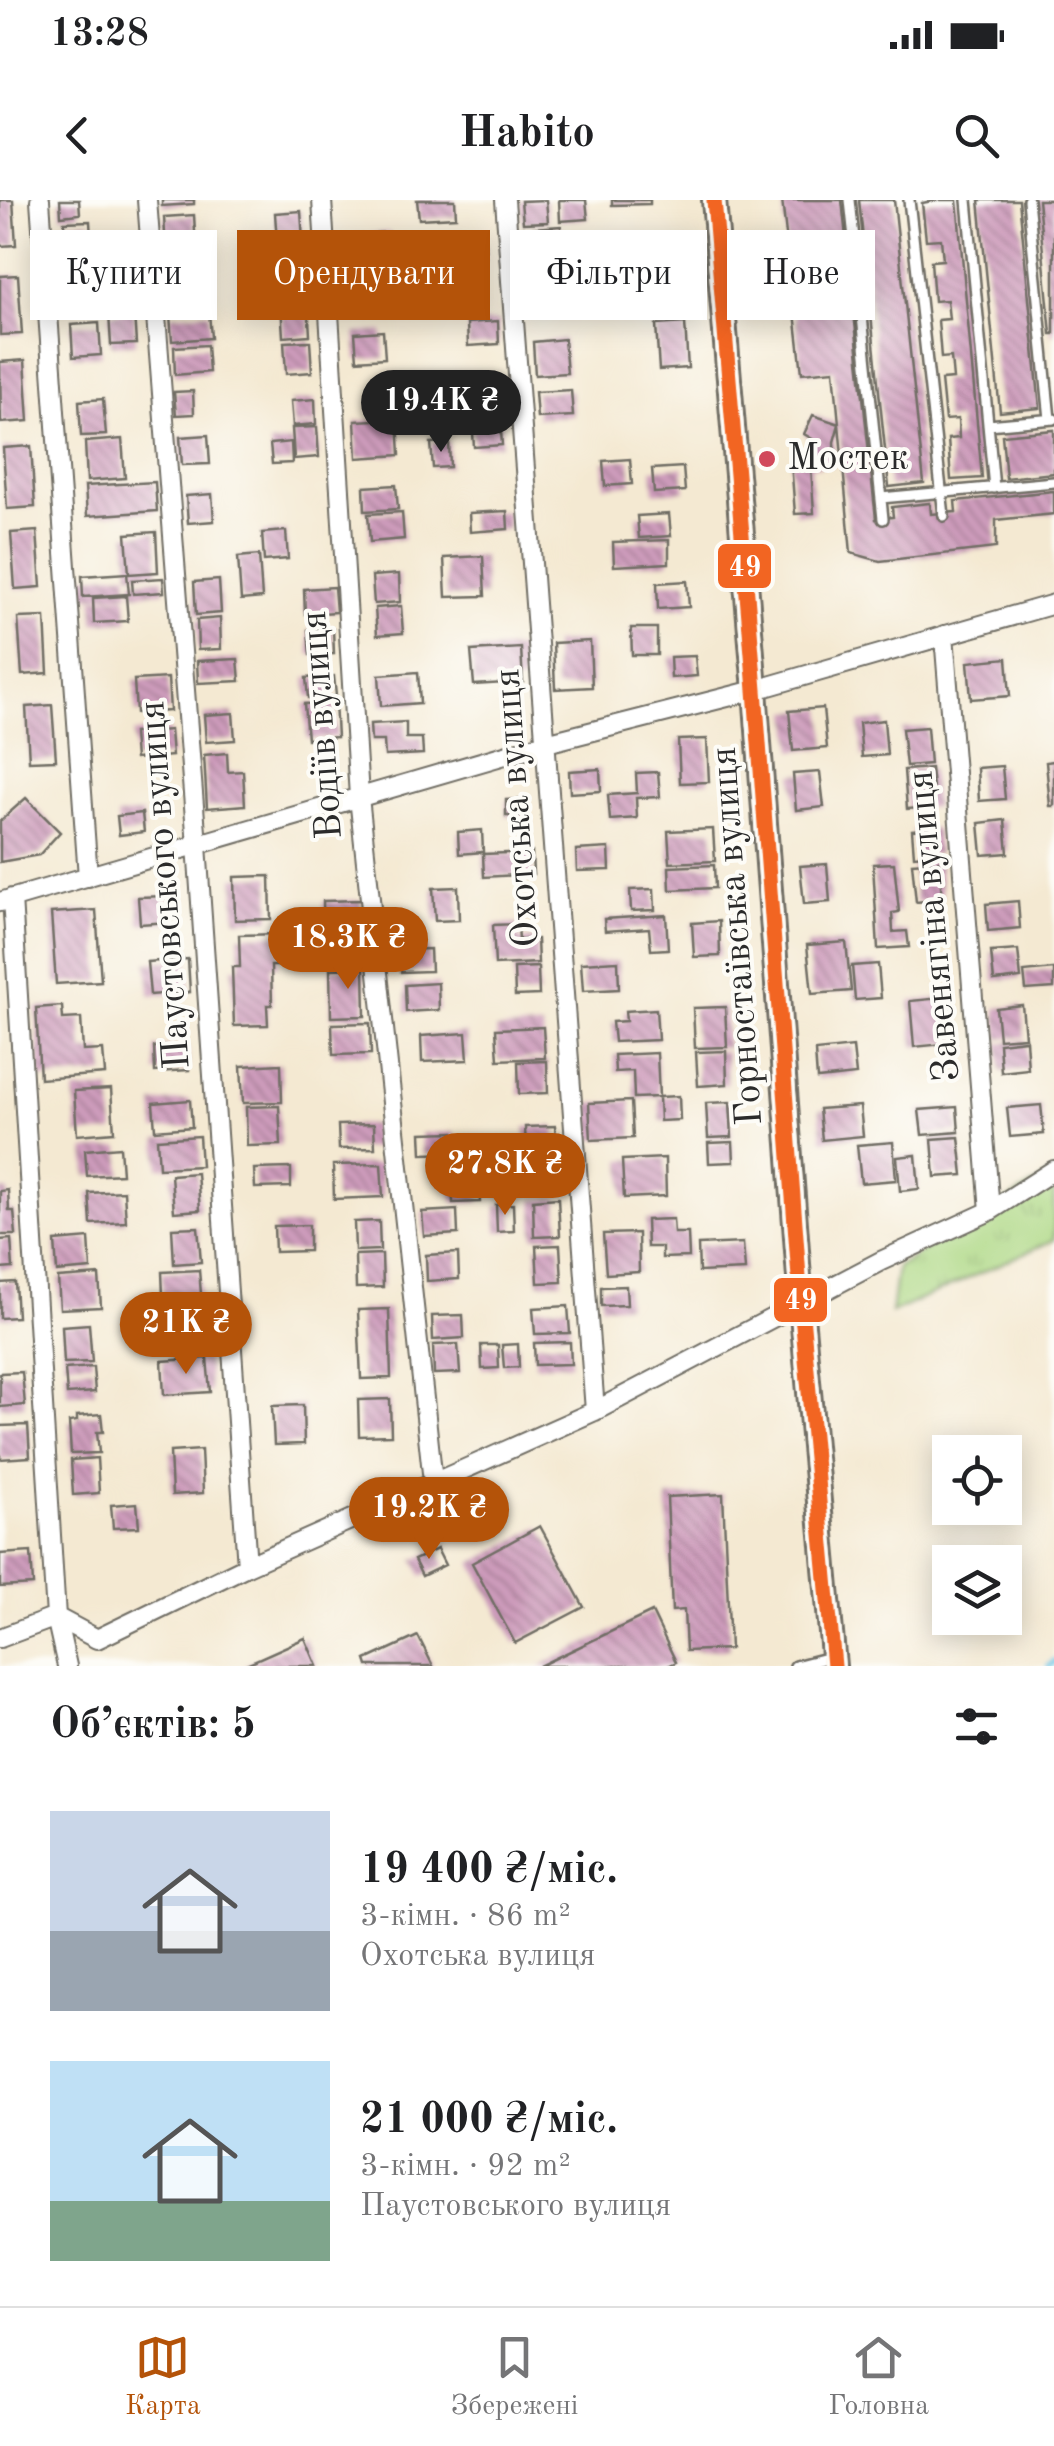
<!DOCTYPE html>
<html lang="uk">
<meta charset="utf-8">
<style>
:root{--surface:#fff;--page:#f2f2f2;--text:#202124;--muted:#757577;--line:#e0e0e0;--accent:#b45309}
body{margin:0;font-family:"Old Standard TT",serif;background:var(--page);color:var(--text);height:100vh;display:flex;flex-direction:column;font-size:38px;white-space:nowrap}
*{box-sizing:border-box;margin:0}
p{font-size:32px;color:var(--muted)}
.icon{flex:none;width:55px;height:55px;fill:none;stroke:currentColor;stroke-width:2;stroke-linecap:round;stroke-linejoin:round}
.map{position:relative;height:1466px;overflow:hidden}
.sheet{display:flex;flex-direction:column;background:var(--surface);flex:1}
.sheet>*{flex:none}
.hud{position:absolute;left:30px;top:30px;width:995px;height:90px;display:flex;gap:20px}
.controls{position:absolute;left:932px;top:1235px;display:grid;gap:20px}
.controls a{display:grid;place-items:center;width:90px;height:90px;border-radius:0px;background:var(--surface);box-shadow:0 5px 25px #0003;font-size:50px}
.price{position:absolute;translate:-50% -85px;padding:0 22px;border-radius:35px;background:var(--accent);color:#fff;font-size:32px;line-height:65px;filter:drop-shadow(0 2px 5px #0008)}
.price::after{content:'';position:absolute;left:50%;top:60px;width:30px;height:22px;margin-left:-15px;background:inherit;clip-path:polygon(0 0,100% 0,50% 100%)}
.price.on{background:#222;color:#fff}
ul{padding:0;list-style:none}
li{display:flex;align-items:center;gap:30px;height:250px;padding:0 50px}
li span{display:grid;place-items:center;flex:none;width:280px;height:200px;border-radius:0px;color:#555}
li>.icon{margin-inline-start:auto}
span .icon{width:120px;height:120px;fill:#fffc;stroke-width:1}
li b{font-size:42px}
h2{display:flex;justify-content:space-between;align-items:center;height:120px;padding:0 50px;font-size:42px}
.tag{padding:0 35px;border-radius:0px;background:var(--surface);box-shadow:0 5px 25px #0003;font-size:35px;line-height:90px}
.tag.on{background:var(--accent);color:#fff}
.status{display:flex;justify-content:space-between;align-items:center;height:70px;padding:0 50px;background:var(--surface);direction:ltr}
.status svg{height:28px;fill:currentColor}
header{display:flex;justify-content:space-between;align-items:center;height:130px;padding:0 50px;background:var(--surface);font-size:45px;font-weight:600}
.dock{display:flex;justify-content:space-around;align-items:center;height:140px;border-top:2px solid var(--line);background:var(--surface);font-size:28px;color:var(--muted)}
.dock a{display:grid;justify-items:center;gap:5px}
.dock .on{color:var(--accent)}
.map>svg:first-child{display:block}
.grass{fill:url(#grass-tufts);stroke:#6c8258;stroke-width:2.5}
.lines{fill:none;stroke-linecap:round;stroke-linejoin:round}
.stream{stroke:#67c4e5;stroke-width:6}
.building{fill:url(#building-back-hatch)}
.service-casing{stroke:#716e65;stroke-width:14}
.minor-casing{stroke:#716e65;stroke-width:22}
.secondary-casing{stroke:#716e65;stroke-width:28}
.service{stroke:#fff;stroke-width:9}
.minor{stroke:#fff;stroke-width:18}
.secondary{stroke:#fee4c5;stroke-width:22}
.bus-1-casing{stroke:#fdfcf7;stroke-width:22}
.bus-1{stroke:#f26522;stroke-width:15}
.poi-dot{fill:#d1495b;stroke:#fdfcf7;stroke-width:4}
.labels{text-anchor:middle;dominant-baseline:central;stroke-width:8;stroke-linejoin:round;paint-order:stroke}
.poi-label{font-size:38px;fill:#2b2b2b;stroke:#fdfcf7;text-anchor:start}
.street-label{font-size:38px;fill:#2b2b2b;stroke:#fdfcf7}
.line-badge{stroke:#fdfcf7;stroke-width:4}
.badge-label{font-size:28px;text-anchor:middle;font-weight:bold;fill:#fff}
</style>
<div class="status"><b>13:28</b><svg viewBox="0 0 49 12"><path d="M0 12V9h3v3zM5 12V6h3v6zM10 12V3h3v9zM15 12V0h3v12zM26 1h20v11H26zM47 4h2v5h-2z"/></svg></div>
<header><svg class="icon" aria-label="back" viewBox="0 0 24 24"><path d="M15 5l-7 7 7 7"/></svg>Habito<svg class="icon" aria-label="search" viewBox="0 0 24 24"><circle cx="10" cy="10" r="6"/><path d="M15 15l6 6"/></svg></header>
<div class="map">
<svg width="1054" height="1466" viewBox="0 0 1054 1466">
<defs>
<pattern id="grass-tufts" width="24" height="20" patternUnits="userSpaceOnUse" patternTransform="scale(2.5)"><rect width="24" height="20" fill="#add884"/><path d="M3 7l-1-3M5 7V3M7 7l1-3M15 17l-1-3M17 17v-4M19 17l1-3" fill="none" stroke="#95ba72"/></pattern>
<pattern id="building-back-hatch" width="6" height="6" patternUnits="userSpaceOnUse" patternTransform="scale(2.5)"><rect width="6" height="6" fill="#cd9bbb"/><path d="M-1 5l2 2M0 0l6 6M5-1l2 2" fill="none" stroke="#a77f98"/></pattern>
</defs>
<rect width="100%" height="100%" fill="#fdfcf7"/>
<filter id="ink" filterUnits="userSpaceOnUse"><feTurbulence type="fractalNoise" baseFrequency=".01" numOctaves="2"/><feDisplacementMap in="SourceGraphic" scale="20" xChannelSelector="R" yChannelSelector="G"/><feConvolveMatrix kernelMatrix="1 2 1 2 8 2 1 2 1" color-interpolation-filters="sRGB"/></filter>
<filter id="wash" filterUnits="userSpaceOnUse"><feTurbulence type="fractalNoise" baseFrequency=".0048" numOctaves="4" result="noise"/><feDisplacementMap in="SourceGraphic" scale="40" xChannelSelector="R" yChannelSelector="G"/><feGaussianBlur stdDeviation="2.25" result="paint"/><feColorMatrix in="noise" values="0 0 0 0 0 0 0 0 0 0 0 0 0 0 0 0 0 1.4 0 .05"/><feComposite in="paint" operator="in"/></filter>
<g filter="url(#wash)">
<rect width="100%" height="100%" fill="#f4e9d2"/>
<path class="grass" d="M1054 972V1040L891 1113 897 1067Z"/>
<g class="lines">
<path class="stream" d="M1049 1466 1054 1462"/>
</g>
<g id="blocks">
<path class="building" d="M0 0H13L16 45 0 46Z
M60 0H79L80 14 61 16Z
M162 0H194V4L162 6Z
M417 0H455L456 17 419 19Z
M546 0 548 22 523 23 521 1Z
M559 0H586L588 19 560 21Z
M612 0H650V4L612 5Z
M782 0H842L876 319 893 317 892 307 930 303 931 314 956 312 955 301 1054 291V314L996 320V348L880 361 851 353 839 224 834 242 835 265 811 267 814 313 795 314 791 262H801L814 240 804 234 813 215 839 224 834 170 802 173Z
M859 0H894L924 283 889 287Z
M938 0H957L982 278 951 280 948 239 959 238 958 219 945 220 941 180 953 179 951 157 941 158 938 120 949 119 947 100 934 101 931 61 943 60 941 39 926 40 922 3Z
M979 0H1019L1040 208 1000 212Z
M1038 0H1054V134H1051Z
M301 11 303 41 277 43 275 13Z
M194 15 196 49 166 51 164 17Z
M90 21 92 55 66 57 64 22Z
M561 26 563 52 535 54 533 28Z
M484 31 486 57 453 59 451 33Z
M389 32 391 68 355 71 353 35Z
M624 36 625 63 592 65 591 37Z
M303 47 305 79 280 81 278 48Z
M193 55 195 90 170 92 168 57Z
M96 58 98 87 70 89 68 60Z
M579 64 584 88 549 96 543 73Z
M676 64 677 90 642 92 640 66Z
M18 75 22 134 0 135V76Z
M417 82 419 109 399 111 397 84Z
M479 99 481 117 448 119 447 101Z
M308 102 310 135 283 137 281 104Z
M134 112 136 144 111 145 109 114Z
M209 112 211 138 172 141 170 115Z
M498 121 499 144 468 146 467 123Z
M99 123 101 155 73 157 71 125Z
M685 123 688 168 659 170 656 125Z
M383 131 385 158 357 160 355 133Z
M564 139 567 173 535 175 533 142Z
M310 141 312 172 286 174 284 142Z
M207 145 209 172 175 175 174 147Z
M25 160 29 221 1 223 0 162Z
M424 175 426 213 391 216 389 177Z
M571 190 573 216 537 218 535 192Z
M193 191 194 214 176 215 174 192Z
M103 199 106 235 81 236 79 201Z
M315 199 316 224 293 226 291 201Z
M500 217 502 245 474 247 472 219Z
M398 219 400 255 357 258 355 221Z
M317 227 319 257 294 259 292 228Z
M1054 230V273L1006 278 1002 235Z
M208 235 210 264 182 265 180 237Z
M122 239 125 278 87 281 85 242Z
M291 242 292 263 272 264 270 244Z
M449 242 450 267 433 268 431 243Z
M31 246 35 307 7 309 3 248Z
M630 259 632 284 605 286 603 261Z
M683 267 685 291 654 293 652 269Z
M155 282 157 311 87 316 85 286Z
M396 285 398 309 365 311 364 287Z
M212 294 214 321 188 323 186 296Z
M507 311 508 329 470 332 469 313Z
M402 312 404 339 370 342 368 314Z
M669 314 671 336 639 338 637 316Z
M37 331 41 387 15 389 11 333Z
M286 331 288 359 264 361 262 333Z
M156 332 158 372 129 374 126 334Z
M669 340V363L614 366 613 342Z
M259 355 262 398 241 400 238 357Z
M483 356 485 396 446 397 444 358Z
M127 373 129 394 83 397 82 376Z
M399 374 400 402 374 404 372 376Z
M163 378 164 392 133 394 132 380Z
M219 380 221 413 196 415 194 382Z
M687 381 689 407 658 409 657 383Z
M334 387 336 412 305 414 304 389Z
M126 396 128 421 94 423 93 398Z
M401 406 403 433 377 435 375 408Z
M45 417 48 473 22 475 18 418Z
M220 418 221 449 198 450 197 420Z
M631 428H657V455H632Z
M333 429 334 454 310 455 308 430Z
M590 441 592 487 555 489 553 443Z
M521 448 523 482 474 485 471 451Z
M695 456 697 476 671 478 670 457Z
M1007 458 1010 496 971 499 968 462Z
M238 459 240 481 198 483 197 461Z
M418 472 420 503 381 506 379 475Z
M334 476 336 496 308 498 306 478Z
M168 478 170 511 136 513 134 480Z
M335 502 337 537 307 539 304 504Z
M52 505 56 560 29 561 26 507Z
M823 508 827 548 793 551 789 511Z
M233 513 235 540 206 542 204 515Z
M884 520 887 555 862 557 859 523Z
M406 522V538H422L423 554 385 556 384 541H371L370 524Z
M927 527 930 564 906 566 902 529Z
M170 530 172 556 135 559 133 533Z
M707 539 709 582 680 583 678 540Z
M227 553 228 572 243 571 245 605 207 608 204 555Z
M1054 561V606H1050L1046 562Z
M1002 566 1005 599 979 601 977 568Z
M931 568 935 607 907 609 904 570Z
M600 569 601 591 570 593 569 571Z
M658 572 660 597 636 598 637 618 610 620 608 595 637 593 636 573Z
M820 572 824 607 796 610 793 574Z
M26 598 60 632 39 655 0 662V621Z
M524 599 525 616H506V600Z
M142 613 144 632 119 635 117 616Z
M1005 620 1008 653 982 655 979 623Z
M936 628 938 654 914 656 912 630Z
M713 629 715 661 670 663 668 631Z
M482 630 483 652 459 654 458 632Z
M609 648 610 670 577 671 576 650Z
M532 652 533 674 484 677 483 654Z
M939 661 942 699 916 702 912 663Z
M894 663 899 712 892 713 893 732 907 731 909 747 878 749 873 664Z
M827 664 830 702 804 704 800 666Z
M714 665 715 688 670 690 669 667Z
M270 676 271 719 235 720 234 677Z
M458 687 459 720 435 721 433 688Z
M654 689 655 710 631 711 630 690Z
M167 696 169 722 140 724 138 697Z
M361 700 362 738 324 739 323 701Z
M1018 701 1020 728 988 731 986 704Z
M96 710 101 781 56 784 51 713Z
M666 715 668 749 651 750 649 728 605 731 604 719Z
M719 721 720 756 694 757 692 723Z
M518 724 519 740 537 739 538 763 495 765 493 725Z
M278 734 279 766H271L272 805H267L268 825 234 826 232 767H240L239 735Z
M846 742 851 791 812 794 807 745Z
M430 749 431 771 401 772 400 750Z
M1018 750 1021 778 994 781 991 752Z
M188 759 190 792 150 795 147 762Z
M618 761 619 789 583 791 581 763Z
M878 764 881 798 855 800 852 766Z
M538 767 539 795 515 796 514 768Z
M364 768 365 816 331 817 330 769Z
M1054 769V788L1026 790 1024 772Z
M438 783 439 810 406 812 405 785Z
M951 797 955 843 914 847 910 801Z
M1022 805 1025 837 999 839 996 808Z
M62 806 63 819 81 818 83 851 103 850 105 874 40 879 36 808Z
M725 807 727 847 695 848 693 808Z
M656 809 658 840 614 842 612 822 626 821 625 811Z
M370 823 371 854 333 855 332 824Z
M543 827 545 858 498 860 496 829Z
M466 833 468 860 422 862 421 836Z
M1026 840 1028 869 1001 872 999 843Z
M188 845 189 870 155 872 154 847Z
M853 847 856 875 817 879 815 851Z
M726 851 727 884 698 886 696 852Z
M657 853 659 897 634 898 633 871 615 872 614 855Z
M547 861 548 893 519 894 518 862Z
M281 864 282 902 243 903 241 866Z
M111 889 114 932 77 935 74 891Z
M679 896 680 920 660 921 659 897Z
M190 900 192 927 155 930 153 903Z
M631 901 633 938 591 940 589 903Z
M730 902 732 937 708 938 706 903Z
M1041 905 1044 934 1010 937 1007 908Z
M279 906 281 945 247 946 246 907Z
M860 906 863 936 822 940 819 909Z
M957 907 959 932 922 935 919 910Z
M374 924 375 948 339 949 338 925Z
M555 926 557 949 526 950 525 927Z
M454 932 455 953 422 954 421 933Z
M199 936 201 966 159 968 157 939Z
M959 937 963 975 935 977 932 939Z
M733 942 734 962 709 963 708 943Z
M893 942 896 980 861 983 857 945Z
M120 947 122 974 87 976 85 950Z
M916 955 919 989 900 991 897 957Z
M556 957 557 972 530 973V958Z
M665 958 666 996 624 998 622 960Z
M381 964 383 997 334 999 333 965Z
M291 968V987L255 988 254 969Z
M197 973 200 1010 174 1012 171 975Z
M478 976 480 1002 453 1003 452 978Z
M8 990 9 1011H14L16 1035H0V991Z
M124 991 126 1022 91 1024 89 993Z
M558 998 560 1036 534 1037 533 1000Z
M513 1004 514 1031 497 1032 496 1005Z
M457 1010 458 1034 424 1036 422 1012Z
M673 1019 674 1033H688L689 1057 662 1058V1047H647L646 1020Z
M379 1021 380 1050 355 1051 354 1022Z
M309 1025V1051L275 1052 274 1026Z
M198 1027 201 1062 174 1064 172 1028Z
M638 1033 639 1072 606 1074 603 1034Z
M89 1038 91 1069 57 1072 55 1041Z
M11 1039 13 1068 0 1069V1040Z
M743 1043 745 1070 699 1072 698 1045Z
M560 1045 562 1082 538 1083 536 1046Z
M458 1053 459 1079 427 1081 426 1055Z
M382 1054 383 1087 356 1088 355 1055Z
M199 1070 201 1094 163 1096 162 1072Z
M99 1075 101 1107 60 1109 58 1078Z
M15 1082 17 1117 0 1118V1083Z
M626 1086 627 1105 601 1106V1087Z
M568 1106 570 1133 535 1134 533 1108Z
M389 1109 391 1178 361 1179 358 1110Z
M463 1115 464 1138 433 1140 432 1116Z
M207 1117 208 1151 178 1152 177 1118Z
M89 1124 92 1162 64 1163 62 1126Z
M570 1142 571 1164 535 1165 534 1143Z
M458 1144 460 1173 434 1174 433 1145Z
M518 1144 519 1167 504 1168 502 1145Z
M481 1145H498L499 1168 482 1169Z
M207 1158 210 1192 164 1195 162 1161Z
M93 1167 95 1192 67 1194 65 1169Z
M22 1172 25 1205 0 1207V1173Z
M390 1199 391 1235 359 1236 358 1200Z
M303 1205 304 1244 274 1245 272 1206Z
M101 1214 103 1232H97L99 1253 71 1254 69 1222 77 1221V1216Z
M28 1225 30 1257 0 1259V1226Z
M201 1250 203 1293 172 1295 170 1252Z
M97 1258 99 1293 73 1295 71 1260Z
M723 1294 730 1449 686 1451 684 1410 672 1411 667 1297Z
M137 1303 139 1327 113 1328 111 1305Z
M540 1326 584 1407 515 1443 472 1363Z
M437 1349 445 1365 422 1376 414 1360Z
M31 1352 33 1385 0 1387V1354Z
M652 1412 676 1462 668 1466H539Z
M418 1436 433 1466H368L366 1460Z
M305 1438 317 1466H242Z"/>
</g>
</g>
<g filter="url(#ink)">
<use href="#blocks" fill-opacity="0" stroke="#716e65" stroke-width="2.5"/>
<g class="lines">
<defs>
<path id="service" d="M850 0 883 319
M909 0 944 316
M967 0 994 288
M1028 0 1050 219
M988 225 1054 219
M881 298 1054 282
M795 1466 830 1457"/>
<path id="minor" d="M40 0 88 677
M147 0 197 645 247 1366
M322 0 359 597 433 1282
M505 0 595 1211
M944 435 990 1011
M12 698 56 1417 67 1466
M0 702 546 543 755 490 1054 404
M0 1438 56 1417 97 1439 247 1366 595 1211 881 1061 990 1011 1054 970"/>
<path id="secondary" d="M714 0 755 490 801 1104 834 1466"/>
</defs>
<use href="#service" class="service-casing"/>
<use href="#minor" class="minor-casing"/>
<use href="#secondary" class="secondary-casing"/>
<use href="#service" class="service"/>
<use href="#minor" class="minor"/>
<use href="#secondary" class="secondary"/>
<defs>
<path id="bus-1" d="M714 0 755 490 801 1104 834 1466"/>
</defs>
<use href="#bus-1" class="bus-1-casing"/>
<use href="#bus-1" class="bus-1"/>
</g>
</g>
<circle class="poi-dot" cx="767" cy="259" r="10"/>
<g class="labels">
<g class="poi-label">
<text x="787" y="259">Мостек</text>
</g>
<g class="street-label">
<text transform="translate(323 525) rotate(-94)">Водіїв вулиця</text>
<text transform="translate(518 608) rotate(-94)">Охотська вулиця</text>
<text transform="translate(166 685) rotate(-94)">Паустовського вулиця</text>
<text transform="translate(935 726) rotate(-95)">Завенягіна вулиця</text>
<text transform="translate(738 736) rotate(-94)">Горностаївська вулиця</text>
</g>
</g>
<g class="line-badge">
<rect x="716" y="342" width="57" height="48" rx="10" fill="#f26522"/>
<rect x="772" y="1076" width="57" height="48" rx="10" fill="#f26522"/>
</g>
<g class="badge-label">
<text x="745" y="376">49</text>
<text x="801" y="1109">49</text>
</g>
</svg>
<div class="controls">
<a><svg class="icon" aria-label="locate" viewBox="0 0 24 24"><circle cx="12" cy="12" r="6"/><path d="M12 2v4M12 18v4M2 12h4M18 12h4"/></svg></a>
<a><svg class="icon" aria-label="layers" viewBox="0 0 24 24"><path d="M12 4l9 5-9 5-9-5zM3 14l9 5 9-5"/></svg></a>
</div>
<b class="price on" style="left:441px;top:255px">19.4K ₴</b>
<b class="price" style="left:348px;top:792px">18.3K ₴</b>
<b class="price" style="left:505px;top:1018px">27.8K ₴</b>
<b class="price" style="left:186px;top:1177px">21K ₴</b>
<b class="price" style="left:429px;top:1362px">19.2K ₴</b>
<div class="hud">
<a class="tag">Купити</a>
<a class="tag on">Орендувати</a>
<a class="tag">Фільтри</a>
<a class="tag">Нове</a>
</div>
</div>
<section class="sheet">
<h2>Об’єктів: 5<svg class="icon" aria-label="filters" viewBox="0 0 24 24"><path d="M4 7h16M4 17h16"/><circle cx="9" cy="7" r="2"/><circle cx="15" cy="17" r="2"/></svg></h2>
<ul>
<li><span style="background:linear-gradient(#c9d6e8 60%,#9aa5b1 0)"><svg class="icon" aria-label="home" viewBox="0 0 24 24"><path d="M3 11l9-7 9 7M6 9v11h12V9"/></svg></span><div><b>19 400 ₴/міс.</b><p>3-кімн. · 86 m²</p><p>Охотська вулиця</p></div></li>
<li><span style="background:linear-gradient(#bfe0f5 70%,#7fa58c 0)"><svg class="icon" aria-label="home" viewBox="0 0 24 24"><path d="M3 11l9-7 9 7M6 9v11h12V9"/></svg></span><div><b>21 000 ₴/міс.</b><p>3-кімн. · 92 m²</p><p>Паустовського вулиця</p></div></li>
</ul>
</section>
<nav class="dock">
<a class="on"><svg class="icon" aria-label="map" viewBox="0 0 24 24"><path d="M3 6l6-2 6 2 6-2v14l-6 2-6-2-6 2zM9 4v14M15 6v14"/></svg>Карта</a>
<a><svg class="icon" aria-label="saved" viewBox="0 0 24 24"><path d="M7 4h10v16l-5-4-5 4z"/></svg>Збережені</a>
<a><svg class="icon" aria-label="home" viewBox="0 0 24 24"><path d="M3 11l9-7 9 7M6 9v11h12V9"/></svg>Головна</a>
</nav>
